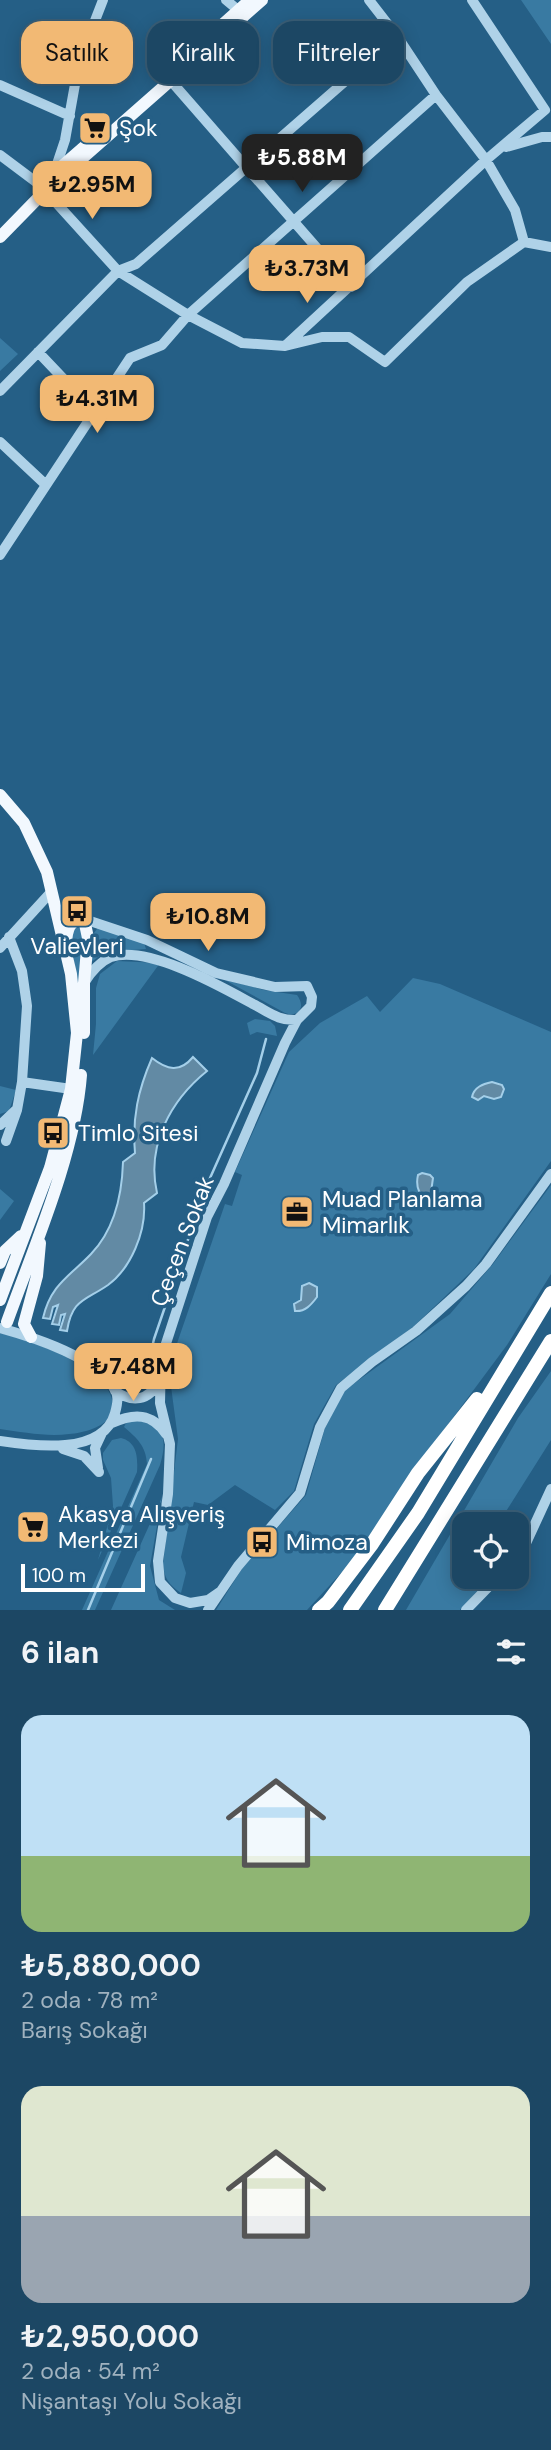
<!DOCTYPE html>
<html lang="tr">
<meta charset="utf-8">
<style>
:root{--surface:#1c4764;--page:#29516d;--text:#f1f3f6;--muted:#a0b2bf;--line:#3a5f78;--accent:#f2b974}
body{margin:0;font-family:"DM Sans",sans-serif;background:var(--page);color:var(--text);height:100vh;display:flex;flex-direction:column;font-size:26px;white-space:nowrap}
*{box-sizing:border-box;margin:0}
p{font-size:23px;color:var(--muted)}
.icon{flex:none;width:38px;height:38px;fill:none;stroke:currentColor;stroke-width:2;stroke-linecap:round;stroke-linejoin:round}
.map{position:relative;height:1610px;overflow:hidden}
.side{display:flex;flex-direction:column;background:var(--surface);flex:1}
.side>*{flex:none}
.hud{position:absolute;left:21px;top:21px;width:509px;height:63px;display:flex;gap:14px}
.buttons{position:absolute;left:452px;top:1512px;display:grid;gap:14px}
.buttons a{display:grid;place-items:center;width:77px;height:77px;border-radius:14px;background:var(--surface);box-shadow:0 4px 18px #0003,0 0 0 2px var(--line);font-size:35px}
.scale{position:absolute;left:21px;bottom:18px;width:124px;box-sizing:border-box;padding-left:7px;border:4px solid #fff;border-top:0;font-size:19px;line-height:24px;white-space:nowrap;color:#fff;-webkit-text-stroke:5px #255f86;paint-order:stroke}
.price{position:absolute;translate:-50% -60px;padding:0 16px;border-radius:14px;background:var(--accent);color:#111;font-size:23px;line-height:46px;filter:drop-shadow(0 2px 4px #0008)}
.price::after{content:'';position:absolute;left:50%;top:42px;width:21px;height:16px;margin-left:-10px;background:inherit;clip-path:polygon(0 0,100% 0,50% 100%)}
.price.current{background:#222;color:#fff}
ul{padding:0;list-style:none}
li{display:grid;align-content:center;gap:14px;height:371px;padding:0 21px}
li span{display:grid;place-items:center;height:217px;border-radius:21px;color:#555}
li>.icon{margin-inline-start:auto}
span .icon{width:126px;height:126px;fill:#fffc;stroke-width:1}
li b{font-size:30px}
h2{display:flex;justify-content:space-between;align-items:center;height:84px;padding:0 21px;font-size:30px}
.pill{padding:0 24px;border-radius:21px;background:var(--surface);box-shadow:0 4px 18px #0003,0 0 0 2px var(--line);font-size:24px;line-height:63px}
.pill.current{background:var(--accent);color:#111}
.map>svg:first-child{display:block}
.green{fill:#397aa2}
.water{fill:#628aa4;stroke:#a4cfe9;stroke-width:2}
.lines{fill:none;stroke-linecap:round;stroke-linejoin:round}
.stream{stroke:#a4cfe9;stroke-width:2.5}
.minor{stroke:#afd2e8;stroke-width:10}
.major{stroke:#f2f8fe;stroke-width:12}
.highway{stroke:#fff;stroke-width:14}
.labels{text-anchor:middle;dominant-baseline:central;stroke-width:7;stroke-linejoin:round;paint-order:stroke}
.poi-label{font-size:23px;fill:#fff;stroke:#255f86;text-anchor:start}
.street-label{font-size:23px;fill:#fff;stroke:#255f86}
</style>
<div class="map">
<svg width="551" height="1610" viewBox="0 0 551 1610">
<rect width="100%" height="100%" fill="#255f86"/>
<path class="green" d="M521 0H551V44Z
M0 338 18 354 0 371Z
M100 925 144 943 146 949 105 952 90 963 94 933Z
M84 927 80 1015 71 934 74 928Z
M117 961 160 963 93 1055 96 1024V988L100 974Z
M413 978 440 984 551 1032V1161L474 1269 413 1327 336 1385 314 1424 294 1491 275 1510 235 1485 208 1505 194 1502 181 1557 186 1573 181 1593C169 1585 164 1578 163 1564L178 1439 170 1379 173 1355 225 1204 232 1206 242 1175 235 1172 289 1052 320 1023 367 996 380 1012Z
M223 979 264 990 297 995C306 1007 299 1018 285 1013Z
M255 1019 270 1021 275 1026 277 1036 257 1032 250 1035 247 1023Z
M0 1086 16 1090 9 1111 0 1114Z
M551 1185V1274L507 1345 406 1481 353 1560 307 1610H216L243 1567 306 1495 325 1428 345 1390 450 1314 493 1264Z
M0 1189 14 1201 0 1220Z
M0 1333C30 1340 127 1372 111 1414 106 1427 83 1433 69 1434 47 1437 22 1432 0 1429Z
M551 1371V1440L498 1524H464V1577H490L460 1610H406L518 1418Z
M135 1420C164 1425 168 1438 160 1465L95 1610H82L147 1464C146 1446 137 1438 124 1427L126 1423Z
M121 1438C137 1442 138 1457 137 1472L98 1560 113 1506 111 1478 103 1460V1453L112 1440Z
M162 1497 150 1566 159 1600 175 1610H111Z"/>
<path class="water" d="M193 1057 207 1071C171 1100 146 1145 157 1193L144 1203C146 1232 131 1268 108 1285 85 1301 72 1299 67 1331L60 1330 65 1314 61 1315 59 1325 52 1324 58 1305 53 1307 50 1319 43 1318C51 1284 70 1276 91 1254 115 1229 122 1195 123 1162L135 1153C132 1118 138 1090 152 1058 167 1070 180 1073 193 1057Z
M492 1082 502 1085 504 1089 501 1097 494 1099 484 1096 478 1100 472 1097C474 1087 483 1084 492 1082Z
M422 1173 430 1175 433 1178 431 1192 437 1198 435 1204H429C420 1195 415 1188 418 1175Z
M309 1283 317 1287V1297C311 1305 305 1312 295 1311L294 1304 301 1300 302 1286Z"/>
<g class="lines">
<path class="stream" d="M147 1387 148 1365 154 1339 206 1187 257 1073 266 1039
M88 1610 151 1459"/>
<path class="minor" d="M226 0 238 10 240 15
M369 0 397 36 436 95 486 160 515 210 524 242
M171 81 351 287
M0 85 70 116
M506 147 542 137H551
M0 155 40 185 118 271 188 315 242 343 285 346 322 337H349L385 362 467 282 524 242 551 247
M54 173 65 140 79 62 103 0
M285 346 486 160 545 110 472 0
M38 352 75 391 97 406
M0 391 118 271 136 264 397 36
M0 442 46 485
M0 555 130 358 162 345 188 315 436 95
M84 919 147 940 216 973 275 987 307 986 312 997 311 1006 297 1020 285 1043 224 1184 207 1217 161 1359 160 1403 170 1444 168 1494 158 1561 160 1582 175 1598 190 1603 208 1600 221 1591
M9 937 22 971 27 1006 22 1082 71 1089
M0 948 52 891
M84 983C91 972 99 962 111 957 148 945 220 986 253 1004 269 1012 278 1021 297 1020
M0 1125 16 1110
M6 1141 17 1110 22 1082
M0 1328C33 1337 100 1358 116 1392 119 1398 117 1406 115 1413 103 1456 33 1446 0 1441
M115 1391C132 1403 149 1401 158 1382
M112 1423C134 1413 152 1413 166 1434
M63 1449 84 1456 99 1472
M98 1468 95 1448 102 1433
M516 1558 522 1552 551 1489
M208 1610 238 1566 300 1493 320 1427 341 1388 372 1362 416 1331 466 1286 486 1264 551 1174
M466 1610 498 1577"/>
<path class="major" d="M203 42 250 0
M61 167 92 140
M0 237 44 192 262 0
M0 795 24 823 47 872 71 974 77 1033 71 1089 50 1168 0 1300
M66 943C67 929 69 920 84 919
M84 1033V983L88 938 84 919
M0 1263 5 1251 21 1236
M7 1322C34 1247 75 1154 81 1075
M31 1337 24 1324 37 1276 40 1243"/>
<path class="highway" d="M319 1610 328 1602 372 1544 418 1473 477 1399
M350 1610 418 1513 551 1293
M385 1610 551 1341"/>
</g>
<defs>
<symbol id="supermarket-square" viewBox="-11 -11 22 22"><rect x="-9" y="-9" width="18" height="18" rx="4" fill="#f2b974" stroke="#255f86"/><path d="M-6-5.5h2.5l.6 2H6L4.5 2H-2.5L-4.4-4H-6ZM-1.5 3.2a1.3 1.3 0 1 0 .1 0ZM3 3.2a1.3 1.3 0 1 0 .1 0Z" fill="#111"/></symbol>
<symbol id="bus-square" viewBox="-11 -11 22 22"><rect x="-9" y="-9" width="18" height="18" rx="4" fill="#f2b974" stroke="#255f86"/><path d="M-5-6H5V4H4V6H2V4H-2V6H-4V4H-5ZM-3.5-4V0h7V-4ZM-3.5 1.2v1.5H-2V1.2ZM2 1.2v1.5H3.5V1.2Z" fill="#111"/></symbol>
<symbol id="office-square" viewBox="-11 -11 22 22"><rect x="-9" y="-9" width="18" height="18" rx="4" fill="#f2b974" stroke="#255f86"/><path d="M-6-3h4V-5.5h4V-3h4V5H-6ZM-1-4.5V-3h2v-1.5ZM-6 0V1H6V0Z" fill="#111"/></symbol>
</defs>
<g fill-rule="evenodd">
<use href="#supermarket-square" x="76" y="109" width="38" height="38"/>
<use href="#bus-square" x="58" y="892" width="38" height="38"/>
<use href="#bus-square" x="34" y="1114" width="38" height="38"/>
<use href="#office-square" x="278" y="1193" width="38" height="38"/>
<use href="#supermarket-square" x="14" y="1508" width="38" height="38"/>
<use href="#bus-square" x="243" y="1523" width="38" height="38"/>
</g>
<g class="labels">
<g class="poi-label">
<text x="119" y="128">Şok</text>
<text x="77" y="946" text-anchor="middle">Valievleri</text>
<text x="78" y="1133">Timlo Sitesi</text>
<text x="322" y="1199">Muad Planlama<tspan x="322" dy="26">Mimarlık</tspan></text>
<text x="58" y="1514">Akasya Alışveriş<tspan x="58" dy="26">Merkezi</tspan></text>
<text x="286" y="1542">Mimoza</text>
</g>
<g class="street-label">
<text transform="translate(182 1241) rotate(-69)">Çeçen Sokak</text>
</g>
</g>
</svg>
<div class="buttons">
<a><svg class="icon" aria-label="locate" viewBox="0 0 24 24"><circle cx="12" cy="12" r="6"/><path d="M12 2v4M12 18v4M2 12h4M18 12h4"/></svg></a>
</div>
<div class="scale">100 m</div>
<b class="price current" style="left:302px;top:194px">₺5.88M</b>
<b class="price" style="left:92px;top:221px">₺2.95M</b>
<b class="price" style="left:307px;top:305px">₺3.73M</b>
<b class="price" style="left:97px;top:435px">₺4.31M</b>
<b class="price" style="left:208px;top:953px">₺10.8M</b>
<b class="price" style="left:133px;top:1403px">₺7.48M</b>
<div class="hud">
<a class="pill current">Satılık</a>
<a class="pill">Kiralık</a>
<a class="pill">Filtreler</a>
</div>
</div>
<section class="side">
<h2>6 ilan<svg class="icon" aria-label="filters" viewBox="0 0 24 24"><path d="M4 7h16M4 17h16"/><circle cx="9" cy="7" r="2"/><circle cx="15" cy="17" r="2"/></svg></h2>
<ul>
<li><span style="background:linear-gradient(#bfe0f5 65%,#8fb573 0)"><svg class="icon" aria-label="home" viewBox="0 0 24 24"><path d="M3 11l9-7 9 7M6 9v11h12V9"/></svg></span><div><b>₺5,880,000</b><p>2 oda · 78 m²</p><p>Barış Sokağı</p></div></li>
<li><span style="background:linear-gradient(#dfe7d0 60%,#9aa5b1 0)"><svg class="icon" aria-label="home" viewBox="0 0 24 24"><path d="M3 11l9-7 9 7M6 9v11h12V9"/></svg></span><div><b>₺2,950,000</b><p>2 oda · 54 m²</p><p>Nişantaşı Yolu Sokağı</p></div></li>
</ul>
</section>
